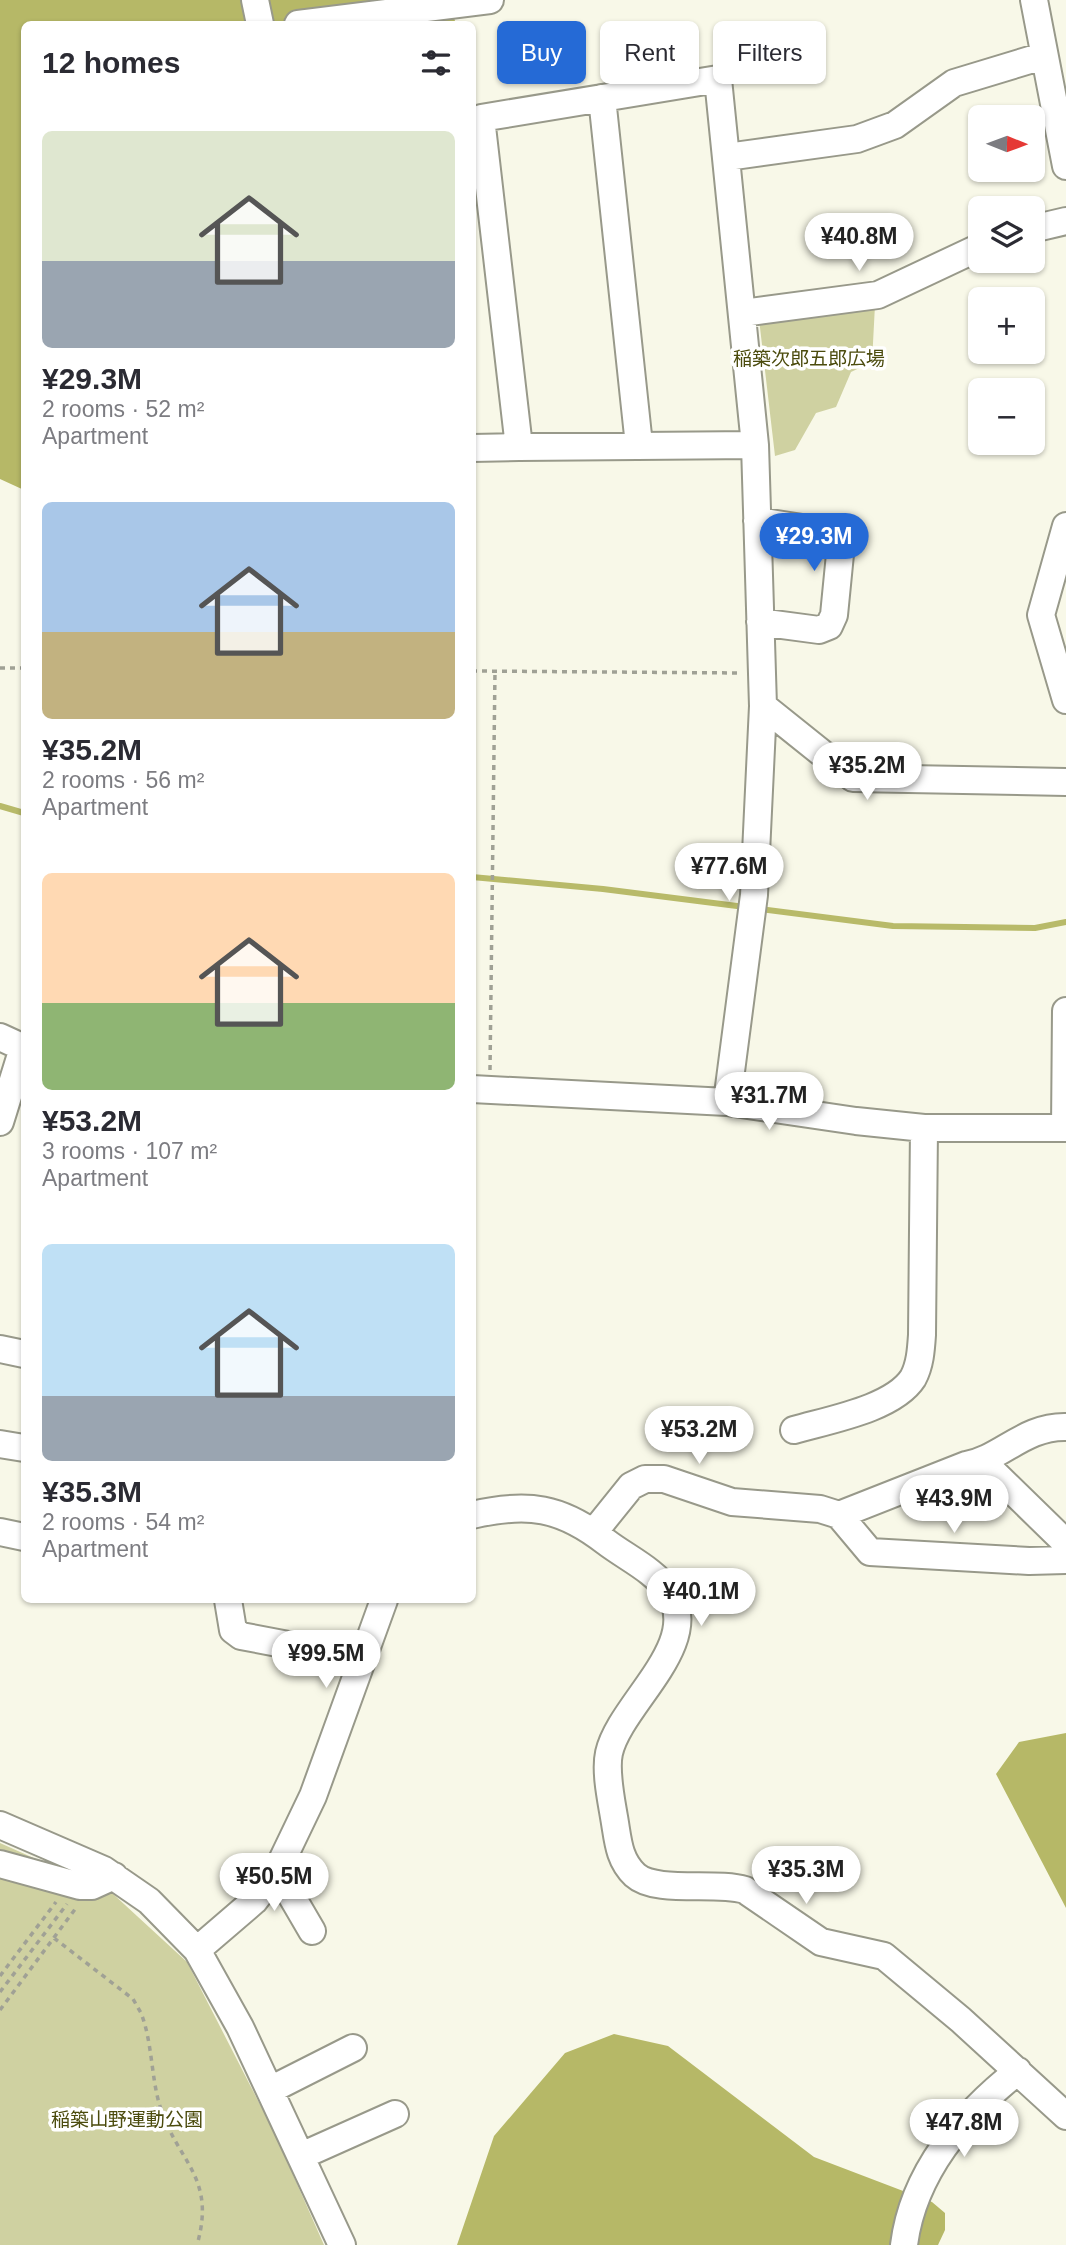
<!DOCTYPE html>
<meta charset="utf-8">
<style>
:root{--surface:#fff;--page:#f7f7f7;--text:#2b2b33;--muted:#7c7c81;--accent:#256ad6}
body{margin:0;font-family:Helvetica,"Noto Sans JP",sans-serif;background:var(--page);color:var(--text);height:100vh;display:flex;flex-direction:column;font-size:26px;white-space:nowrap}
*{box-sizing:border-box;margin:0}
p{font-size:23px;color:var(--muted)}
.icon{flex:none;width:38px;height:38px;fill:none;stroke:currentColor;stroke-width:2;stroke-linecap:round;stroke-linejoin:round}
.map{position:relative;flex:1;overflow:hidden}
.drawer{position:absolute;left:21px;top:21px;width:455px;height:1582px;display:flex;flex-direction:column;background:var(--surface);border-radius:10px;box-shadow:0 2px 5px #0004}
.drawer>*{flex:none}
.guide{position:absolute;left:497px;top:21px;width:464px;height:63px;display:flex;gap:14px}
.needle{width:46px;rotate:91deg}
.tools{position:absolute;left:968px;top:105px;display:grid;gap:14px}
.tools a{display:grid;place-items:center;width:77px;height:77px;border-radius:10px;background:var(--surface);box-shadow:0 2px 5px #0004;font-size:35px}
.price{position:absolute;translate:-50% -60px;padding:0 16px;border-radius:24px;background:#fff;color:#222;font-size:23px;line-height:46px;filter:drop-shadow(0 2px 4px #0008)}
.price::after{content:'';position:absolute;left:50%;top:42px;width:21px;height:16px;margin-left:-10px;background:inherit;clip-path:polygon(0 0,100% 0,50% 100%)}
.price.on{background:var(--accent);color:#fff}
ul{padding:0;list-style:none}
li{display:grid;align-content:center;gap:14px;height:371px;padding:0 21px}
li span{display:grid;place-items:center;height:217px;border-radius:10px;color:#555}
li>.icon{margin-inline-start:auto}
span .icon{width:126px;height:126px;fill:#fffc;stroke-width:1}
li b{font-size:30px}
h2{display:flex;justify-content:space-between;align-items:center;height:84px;padding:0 21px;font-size:30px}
.chip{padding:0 24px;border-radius:10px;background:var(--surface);box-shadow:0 2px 5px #0004;font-size:24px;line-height:63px}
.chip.on{background:var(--accent);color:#fff}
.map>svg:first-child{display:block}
.green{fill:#cfd1a1}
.forest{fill:#b6b867}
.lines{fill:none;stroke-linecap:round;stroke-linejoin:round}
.stream{stroke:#b8ba69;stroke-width:6}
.minor-casing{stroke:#98998a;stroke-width:30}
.path{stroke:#a0a195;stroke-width:3.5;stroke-dasharray:5 5;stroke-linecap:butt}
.minor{stroke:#fff;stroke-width:26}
.labels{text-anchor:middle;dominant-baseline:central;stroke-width:7;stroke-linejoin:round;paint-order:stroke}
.park-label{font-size:19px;fill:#4b4b0d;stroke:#fff}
</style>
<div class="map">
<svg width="1066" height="2245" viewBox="0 0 1066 2245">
<rect width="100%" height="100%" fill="#f8f8e8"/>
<path class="green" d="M875 305 872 362 851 372 836 407 816 413 795 450 775 456 759 319Z
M0 1843 112 1893 187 1962 275 2134 324 2245H0Z"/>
<path class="forest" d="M0 0H448L456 24H24V490L0 479Z
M1066 1733V1908L996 1774 1019 1742Z
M614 2034 668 2046 814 2157 932 2202 945 2213V2230L938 2245H457L494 2136 565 2053Z"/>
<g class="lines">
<path class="stream" d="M0 806 24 813
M472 877 603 889 745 907
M760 909 893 926 1035 928 1066 922"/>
<defs>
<path id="minor" d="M255 0 260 24
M1034 0 1066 166
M466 3 490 0
M298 24 466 3 465 0
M602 98 639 445
M727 157 857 139 895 125 954 83 1043 56
M1032 229 1066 221
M743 313 878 295 980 247
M755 445 519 447 481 118 718 79 755 445 763 706 853 778 1066 782
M472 448 519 447
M757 521 834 533 841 544 834 615 829 626 819 630 760 622
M1066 526 1041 615 1066 700
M0 1037 24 1048
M472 1089 727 1102 856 1121 924 1128H1066
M727 1102 754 895 763 706
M0 1122 23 1048
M1065 1128 1066 1011
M0 1349 24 1354
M794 1430C828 1420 893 1409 913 1378 920 1365 921 1350 922 1335L924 1128
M0 1444 24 1448
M983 1462 1066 1543
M472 1515C528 1502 561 1507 606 1542 627 1558 654 1570 669 1592 704 1644 620 1704 609 1753 605 1771 611 1799 614 1817 618 1839 618 1859 635 1875 656 1894 716 1881 745 1890L821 1942 884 1956 961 2020 1066 2116
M839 1515 966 1465C1001 1459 1024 1426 1066 1427
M0 1532 24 1537
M594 1532 631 1486 645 1479H664L732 1502 820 1509 839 1515 870 1552 1029 1561 1066 1560
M228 1600 233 1630 241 1636 362 1659
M0 1825 104 1870 149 1901 197 1950 240 2027 342 2245
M0 1864 80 1886H92L114 1876
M277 1871 312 1931
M197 1950 254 1901 277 1871 313 1796 384 1600
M270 2090 353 2048
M301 2156 395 2114
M904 2245C913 2173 963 2114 1018 2071"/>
</defs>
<use href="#minor" class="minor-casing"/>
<path class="path" d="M0 668H24
M472 671 740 673
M490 1070 495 671
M54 1938 133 1999 141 2013C152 2041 151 2074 159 2103 176 2162 217 2175 197 2245
M0 1976 56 1902
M0 1992 67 1904
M0 2010 76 1908"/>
<use href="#minor" class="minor"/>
</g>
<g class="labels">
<g class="park-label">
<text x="809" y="358">稲築次郎五郎広場</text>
<text x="127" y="2119">稲築山野運動公園</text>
</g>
</g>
</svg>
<div class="tools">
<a><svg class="needle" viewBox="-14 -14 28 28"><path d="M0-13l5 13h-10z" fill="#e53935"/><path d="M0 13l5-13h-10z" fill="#7c7c81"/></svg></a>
<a><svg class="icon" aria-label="layers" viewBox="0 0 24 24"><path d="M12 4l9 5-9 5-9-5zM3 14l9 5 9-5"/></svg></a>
<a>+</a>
<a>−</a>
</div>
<b class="price" style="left:859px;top:273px">¥40.8M</b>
<b class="price on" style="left:814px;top:573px">¥29.3M</b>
<b class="price" style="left:867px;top:802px">¥35.2M</b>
<b class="price" style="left:729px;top:903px">¥77.6M</b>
<b class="price" style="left:769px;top:1132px">¥31.7M</b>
<b class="price" style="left:699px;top:1466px">¥53.2M</b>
<b class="price" style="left:954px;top:1535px">¥43.9M</b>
<b class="price" style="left:701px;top:1628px">¥40.1M</b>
<b class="price" style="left:326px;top:1690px">¥99.5M</b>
<b class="price" style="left:806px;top:1906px">¥35.3M</b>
<b class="price" style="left:274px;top:1913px">¥50.5M</b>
<b class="price" style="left:964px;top:2159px">¥47.8M</b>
<div class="guide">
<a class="chip on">Buy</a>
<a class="chip">Rent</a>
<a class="chip">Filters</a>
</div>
<section class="drawer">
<h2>12 homes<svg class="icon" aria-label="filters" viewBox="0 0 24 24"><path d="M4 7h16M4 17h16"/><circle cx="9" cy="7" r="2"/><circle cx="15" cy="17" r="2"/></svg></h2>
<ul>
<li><span style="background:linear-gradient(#dfe7d0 60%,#9aa5b1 0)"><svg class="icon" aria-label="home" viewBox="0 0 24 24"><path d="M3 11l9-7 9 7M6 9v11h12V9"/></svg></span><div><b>¥29.3M</b><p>2 rooms · 52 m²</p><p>Apartment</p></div></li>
<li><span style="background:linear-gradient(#a9c7e8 60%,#c2b280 0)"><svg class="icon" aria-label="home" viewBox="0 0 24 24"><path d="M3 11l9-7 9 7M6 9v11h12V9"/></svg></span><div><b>¥35.2M</b><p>2 rooms · 56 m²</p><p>Apartment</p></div></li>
<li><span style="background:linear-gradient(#ffd9b3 60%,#8fb573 0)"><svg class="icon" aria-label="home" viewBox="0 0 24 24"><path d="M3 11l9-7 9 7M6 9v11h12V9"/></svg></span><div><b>¥53.2M</b><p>3 rooms · 107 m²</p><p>Apartment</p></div></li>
<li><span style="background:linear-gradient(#bfe0f5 70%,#9aa5b1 0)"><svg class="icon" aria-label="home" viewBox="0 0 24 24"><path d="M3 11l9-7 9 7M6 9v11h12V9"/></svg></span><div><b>¥35.3M</b><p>2 rooms · 54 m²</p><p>Apartment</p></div></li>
</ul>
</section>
</div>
